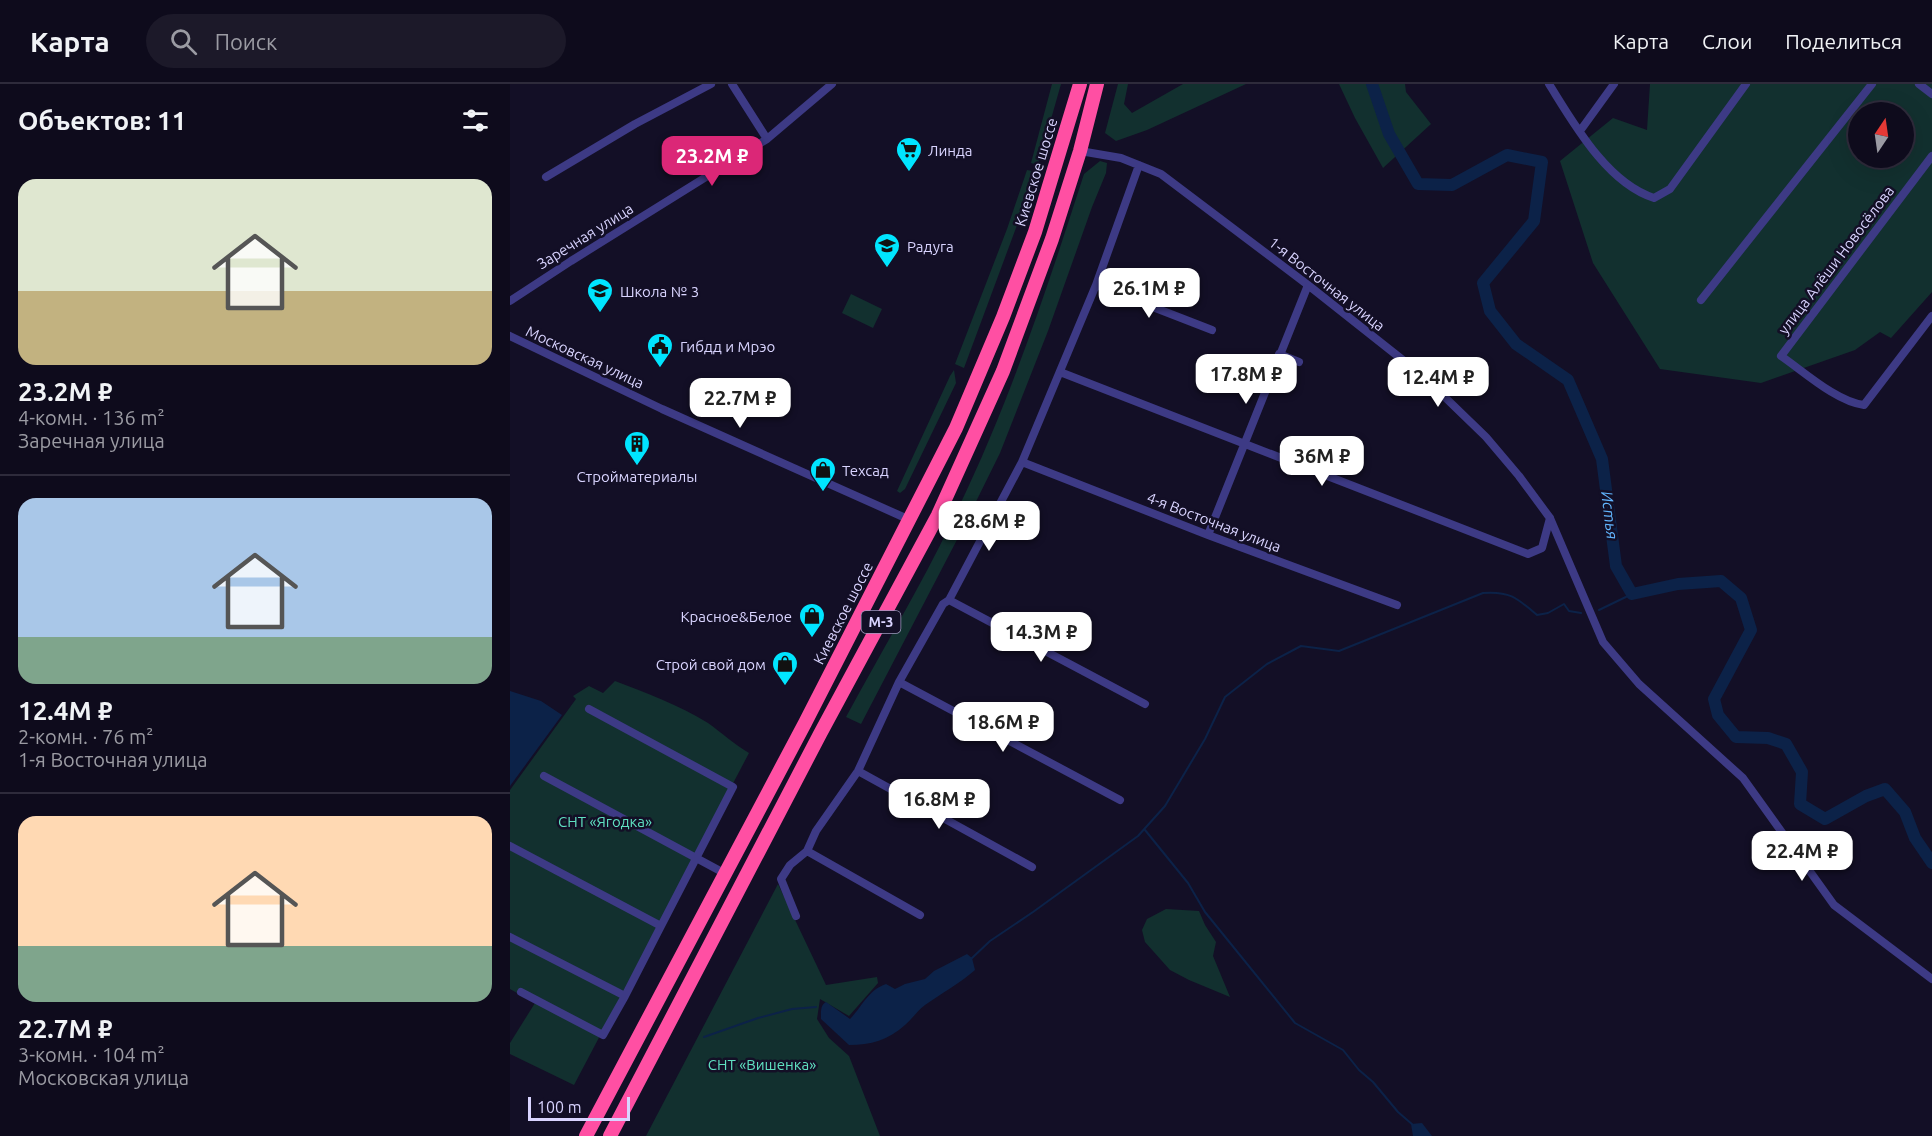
<!DOCTYPE html>
<html lang="ru">
<meta charset="utf-8">
<style>
:root{--surface:#0e0b1c;--page:#1c1929;--text:#f1f3f6;--muted:#9b9ba3;--line:#2e2b3b;--accent:#db2777}
body{margin:0;font-family:Ubuntu,sans-serif;background:var(--page);color:var(--text);height:100vh;display:flex;flex-direction:column;font-size:22px;white-space:nowrap}
*{box-sizing:border-box;margin:0}
p{font-size:20px;color:var(--muted)}
.icon{flex:none;width:33px;height:33px;fill:none;stroke:currentColor;stroke-width:2;stroke-linecap:round;stroke-linejoin:round}
.map{position:relative;flex:1;overflow:hidden}
.sheet{display:flex;flex-direction:column;background:var(--surface);width:510px}
.sheet>*{flex:none}
.needle{width:39px;rotate:13deg}
.controls{position:absolute;left:1338px;top:18px;display:grid;gap:12px}
.controls a{display:grid;place-items:center;width:66px;height:66px;border-radius:50%;background:var(--surface);box-shadow:0 6px 24px #0002,0 0 0 2px var(--line);font-size:30px}
.scale{position:absolute;left:18px;bottom:15px;width:102px;box-sizing:border-box;padding-left:6px;border:3px solid #d9d4ff;border-top:0;font-size:16px;line-height:21px;white-space:nowrap;color:#d9d4ff;-webkit-text-stroke:4px #130f26;paint-order:stroke}
.price{position:absolute;translate:-50% -51px;padding:0 14px;border-radius:12px;background:#fff;color:#222;font-size:20px;line-height:39px;filter:drop-shadow(0 2px 3px #0008)}
.price::after{content:'';position:absolute;left:50%;top:36px;width:18px;height:14px;margin-left:-9px;background:inherit;clip-path:polygon(0 0,100% 0,50% 100%)}
.price.on{background:var(--accent);color:#fff}
ul{padding:0;list-style:none}
li{display:grid;align-content:center;gap:12px;height:318px;padding:0 18px}
li+li{border-top:2px solid var(--line)}
li span{display:grid;place-items:center;height:186px;border-radius:18px;color:#555}
li>.icon{margin-inline-start:auto}
span .icon{width:108px;height:108px;fill:#fffc;stroke-width:1}
li b{font-size:26px}
h2{display:flex;justify-content:space-between;align-items:center;height:72px;padding:0 18px;font-size:26px}
header{display:flex;align-items:center;gap:36px;box-sizing:border-box;height:84px;padding:0 30px;background:var(--surface);border-bottom:2px solid var(--line)}
header strong{font-size:28px}
nav{display:flex;gap:33px;margin-inline-start:auto;font-size:21px}
.search{width:420px;height:54px;background:var(--page);display:flex;align-items:center;gap:15px;box-sizing:border-box;padding:0 21px;border-radius:33px;color:var(--muted);font-size:22px}
main{display:flex;flex:1;min-height:0}
.map>svg:first-child{display:block}
.green{fill:#12302f;fill-rule:evenodd}
.water{fill:#0c2248}
.lines{fill:none;stroke-linecap:round;stroke-linejoin:round}
.stream{stroke:#0c2248;stroke-width:2}
.river{stroke:#0c2248;stroke-width:12}
.street{stroke:#3d3a85;stroke-width:8}
.highway{stroke:#ff4fa3;stroke-width:14}
.labels{text-anchor:middle;dominant-baseline:central;stroke-width:5;stroke-linejoin:round;paint-order:stroke}
.shield{fill:#130f26;stroke:#9e99be;stroke-width:1.5}
.shield-label{font-size:14px;font-weight:bold;fill:#d9d4ff}
.poi-label{font-size:15px;fill:#d9d4ff;stroke:#130f26;text-anchor:start}
.street-label{font-size:15px;fill:#d9d4ff;stroke:#130f26}
.park-label{font-size:15px;fill:#5fe0c0;stroke:#130f26}
.water-label{font-size:16px;font-style:italic;fill:#62b6ff;stroke:#130f26}
</style>
<header>
<strong>Карта</strong>
<div class="search"><svg class="icon" aria-label="search" viewBox="0 0 24 24"><circle cx="10" cy="10" r="6"/><path d="M15 15l6 6"/></svg>Поиск</div>
<nav><a>Карта</a><a>Слои</a><a>Поделиться</a></nav>
</header>
<main>
<section class="sheet">
<h2>Объектов: 11<svg class="icon" aria-label="filters" viewBox="0 0 24 24"><path d="M4 7h16M4 17h16"/><circle cx="9" cy="7" r="2"/><circle cx="15" cy="17" r="2"/></svg></h2>
<ul>
<li><span style="background:linear-gradient(#dfe7d0 60%,#c2b280 0)"><svg class="icon" aria-label="home" viewBox="0 0 24 24"><path d="M3 11l9-7 9 7M6 9v11h12V9"/></svg></span><div><b>23.2M ₽</b><p>4-комн. · 136 m²</p><p>Заречная улица</p></div></li>
<li><span style="background:linear-gradient(#a9c7e8 75%,#7fa58c 0)"><svg class="icon" aria-label="home" viewBox="0 0 24 24"><path d="M3 11l9-7 9 7M6 9v11h12V9"/></svg></span><div><b>12.4M ₽</b><p>2-комн. · 76 m²</p><p>1-я Восточная улица</p></div></li>
<li><span style="background:linear-gradient(#ffd9b3 70%,#7fa58c 0)"><svg class="icon" aria-label="home" viewBox="0 0 24 24"><path d="M3 11l9-7 9 7M6 9v11h12V9"/></svg></span><div><b>22.7M ₽</b><p>3-комн. · 104 m²</p><p>Московская улица</p></div></li>
</ul>
</section>
<div class="map">
<svg width="1422" height="1052" viewBox="0 0 1422 1052">
<rect width="100%" height="100%" fill="#130f26"/>
<path class="green" d="M542 0H551L528 81 521 79Z
M608 0H618L614 20 622 29 673 0H736L637 46 606 57 595 49Z
M829 0H895L896 8 921 40 873 84 845 34Z
M1140 0H1422V208L1381 254 1370 248 1345 266 1251 299 1150 285 1083 179 1050 77 1103 34 1137 46ZM1348 28H1394V74H1348Z
M590 77 597 79 596 89 582 123 538 247 490 369 450 450 351 640 336 633C371 568 410 504 442 437 497 326 536 208 574 90Z
M517 86 522 87 513 125 454 284 445 280 497 145Z
M341 210 372 225 363 244 332 229Z
M444 286 446 299 395 405 390 409 387 407 440 292Z
M105 597C136 609 169 621 198 639 212 649 224 660 239 669L64 1001 0 970V959L25 919 0 905V706L66 615 63 612 79 602 93 609Z
M268 800 316 901 367 893 368 899 339 932 310 915 307 935 319 954 339 972 370 1052H136Z
M656 825 689 827 695 841 706 858 703 872 720 913 679 896 660 886 635 858 632 846 637 835Z"/>
<path class="water" d="M0 607 31 617 52 631 0 702Z
M457 870 462 874 465 886C449 900 432 909 415 921 407 927 402 935 395 941 378 956 361 961 339 961L311 935C311 929 310 921 316 918L340 935C352 923 358 906 376 900L385 905 395 900 415 895 424 887Z
M912 1039 922 1052H903L901 1040Z"/>
<g class="lines">
<path class="stream" d="M1089 526 1122 510
M635 746 678 799 695 828 785 939 833 966 849 986 863 998 888 1028 903 1041
M462 874 480 857 523 828 628 752 655 722 695 655 715 613 757 580 791 562 829 567 973 509C1000 507 1007 514 1027 531L1038 529 1054 520 1059 527 1071 529
M194 953 248 934 282 925 306 923"/>
<path class="river" d="M862 0 879 50 908 100 942 101 997 71 1032 78 1024 137 973 199 980 227 1006 260 1058 296 1092 375 1106 482 1122 510 1168 500 1211 497 1231 514 1241 546 1204 615 1208 631 1226 653 1258 654 1276 660 1292 688 1290 720 1315 735 1356 712 1375 705 1395 728 1405 754 1422 779"/>
<path class="street" d="M222 0 257 55
M1039 0C1064 40 1097 99 1144 114L1160 105 1236 0
M1409 0 1422 10
M1070 47 1104 0
M570 67 611 74 651 90 798 201 913 292 976 353 1009 392 1040 434 1093 558 1129 600 1233 694 1324 821 1422 895
M1422 72 1271 272C1293 287 1327 318 1354 321L1422 232
M36 93 125 40 201 0
M586 201 702 246
M1191 216 1362 0
M0 217 61 177 257 55 322 0
M0 252 152 325 400 436
M769 270 789 278
M550 288 1018 470 1032 464 1040 434
M512 378 698 451 887 521
M698 451 798 201
M439 516 635 620
M389 598 610 716
M348 687 522 783
M34 692 214 789
M0 762 151 842 223 703 79 625
M297 767 410 831
M286 832 271 795 280 781 297 767 306 747 348 687 389 598 433 520 439 516 512 378 586 201 629 81
M0 853 115 912 151 842
M11 908 93 951 115 912"/>
<path class="highway" d="M76 1052 295 639 446 344 493 233 525 148 570 0
M100 1052 310 650 428 431 493 287 542 155 570 67 587 0"/>
</g>
<defs>
<symbol id="supermarket-pin" viewBox="-11 -11 22 30"><path d="M0 17L-7.5 6A9.5 9.5 0 1 1 7.5 6Z" fill="#00e5ff" stroke="#130f26"/><path d="M-6-5.5h2.5l.6 2H6L4.5 2H-2.5L-4.4-4H-6ZM-1.5 3.2a1.3 1.3 0 1 0 .1 0ZM3 3.2a1.3 1.3 0 1 0 .1 0Z" fill="#111"/></symbol>
<symbol id="school-pin" viewBox="-11 -11 22 30"><path d="M0 17L-7.5 6A9.5 9.5 0 1 1 7.5 6Z" fill="#00e5ff" stroke="#130f26"/><path d="M0-5L7-2L0 1L-7-2ZM-4 1L0 2.5L4 1V4Q0 6-4 4Z" fill="#111"/></symbol>
<symbol id="civic-pin" viewBox="-11 -11 22 30"><path d="M0 17L-7.5 6A9.5 9.5 0 1 1 7.5 6Z" fill="#00e5ff" stroke="#130f26"/><path d="M-.6-6.5H3V-4.5H.6V-3L4-1V1h2V6H-6V1h2V-1L-.6-3ZM-1.2 2.5V6h2.4V2.5Z" fill="#111"/></symbol>
<symbol id="building-pin" viewBox="-11 -11 22 30"><path d="M0 17L-7.5 6A9.5 9.5 0 1 1 7.5 6Z" fill="#00e5ff" stroke="#130f26"/><path d="M-4-6H4V6H1V3H-1V6H-4ZM-2.5-4.3h1.7v1.8h-1.7ZM.8-4.3h1.7v1.8H.8ZM-2.5-1h1.7V.8h-1.7ZM.8-1h1.7V.8H.8Z" fill="#111"/></symbol>
<symbol id="shop-pin" viewBox="-11 -11 22 30"><path d="M0 17L-7.5 6A9.5 9.5 0 1 1 7.5 6Z" fill="#00e5ff" stroke="#130f26"/><path d="M-5-2.5h2.3a2.7 3.5 0 0 1 5.4 0H5L5.5 6h-11ZM-1.5-2.5h3a1.5 2.3 0 0 0-3 0Z" fill="#111"/></symbol>
</defs>
<g fill-rule="evenodd">
<use href="#supermarket-pin" x="384" y="51" width="30" height="40"/>
<use href="#school-pin" x="362" y="147" width="30" height="40"/>
<use href="#school-pin" x="75" y="192" width="30" height="40"/>
<use href="#civic-pin" x="135" y="247" width="30" height="40"/>
<use href="#building-pin" x="112" y="345" width="30" height="40"/>
<use href="#shop-pin" x="298" y="371" width="30" height="40"/>
<use href="#shop-pin" x="287" y="517" width="30" height="40"/>
<use href="#shop-pin" x="260" y="565" width="30" height="40"/>
</g>
<g class="labels">
<rect class="shield" x="351.5" y="527" width="39" height="22" rx="4.5"/>
<g class="shield-label">
<text x="371" y="538">М-3</text>
</g>
<g class="poi-label">
<text x="418" y="66">Линда</text>
<text x="397" y="162">Радуга</text>
<text x="110" y="207">Школа № 3</text>
<text x="170" y="262">Гибдд и Мрэо</text>
<text x="332" y="386">Техсад</text>
<text x="127" y="392" text-anchor="middle">Стройматериалы</text>
<text x="282" y="532" text-anchor="end">Красное&amp;Белое</text>
<text x="256" y="580" text-anchor="end">Строй свой дом</text>
</g>
<g class="street-label">
<text transform="translate(526 88) rotate(-73)">Киевское шоссе</text>
<text transform="translate(75 152) rotate(-32)">Заречная улица</text>
<text transform="translate(1326 176) rotate(-53)">улица Алёши Новосёлова</text>
<text transform="translate(817 200) rotate(38)">1-я Восточная улица</text>
<text transform="translate(75 273) rotate(25)">Московская улица</text>
<text transform="translate(704 438) rotate(21)">4-я Восточная улица</text>
<text transform="translate(333 529) rotate(-63)">Киевское шоссе</text>
</g>
<g class="park-label">
<text x="95" y="737">СНТ «Ягодка»</text>
<text x="252" y="980">СНТ «Вишенка»</text>
</g>
<g class="water-label">
<text transform="translate(1100 431) rotate(83)">Истья</text>
</g>
</g>
</svg>
<div class="controls">
<a><svg class="needle" viewBox="-14 -14 28 28"><path d="M0-13l5 13h-10z" fill="#e53935"/><path d="M0 13l5-13h-10z" fill="#9b9ba3"/></svg></a>
</div>
<div class="scale">100 m</div>
<b class="price on" style="left:202px;top:103px">23.2M ₽</b>
<b class="price" style="left:639px;top:235px">26.1M ₽</b>
<b class="price" style="left:736px;top:321px">17.8M ₽</b>
<b class="price" style="left:928px;top:324px">12.4M ₽</b>
<b class="price" style="left:230px;top:345px">22.7M ₽</b>
<b class="price" style="left:812px;top:403px">36M ₽</b>
<b class="price" style="left:479px;top:468px">28.6M ₽</b>
<b class="price" style="left:531px;top:579px">14.3M ₽</b>
<b class="price" style="left:493px;top:669px">18.6M ₽</b>
<b class="price" style="left:429px;top:746px">16.8M ₽</b>
<b class="price" style="left:1292px;top:798px">22.4M ₽</b>
</div>
</main>
